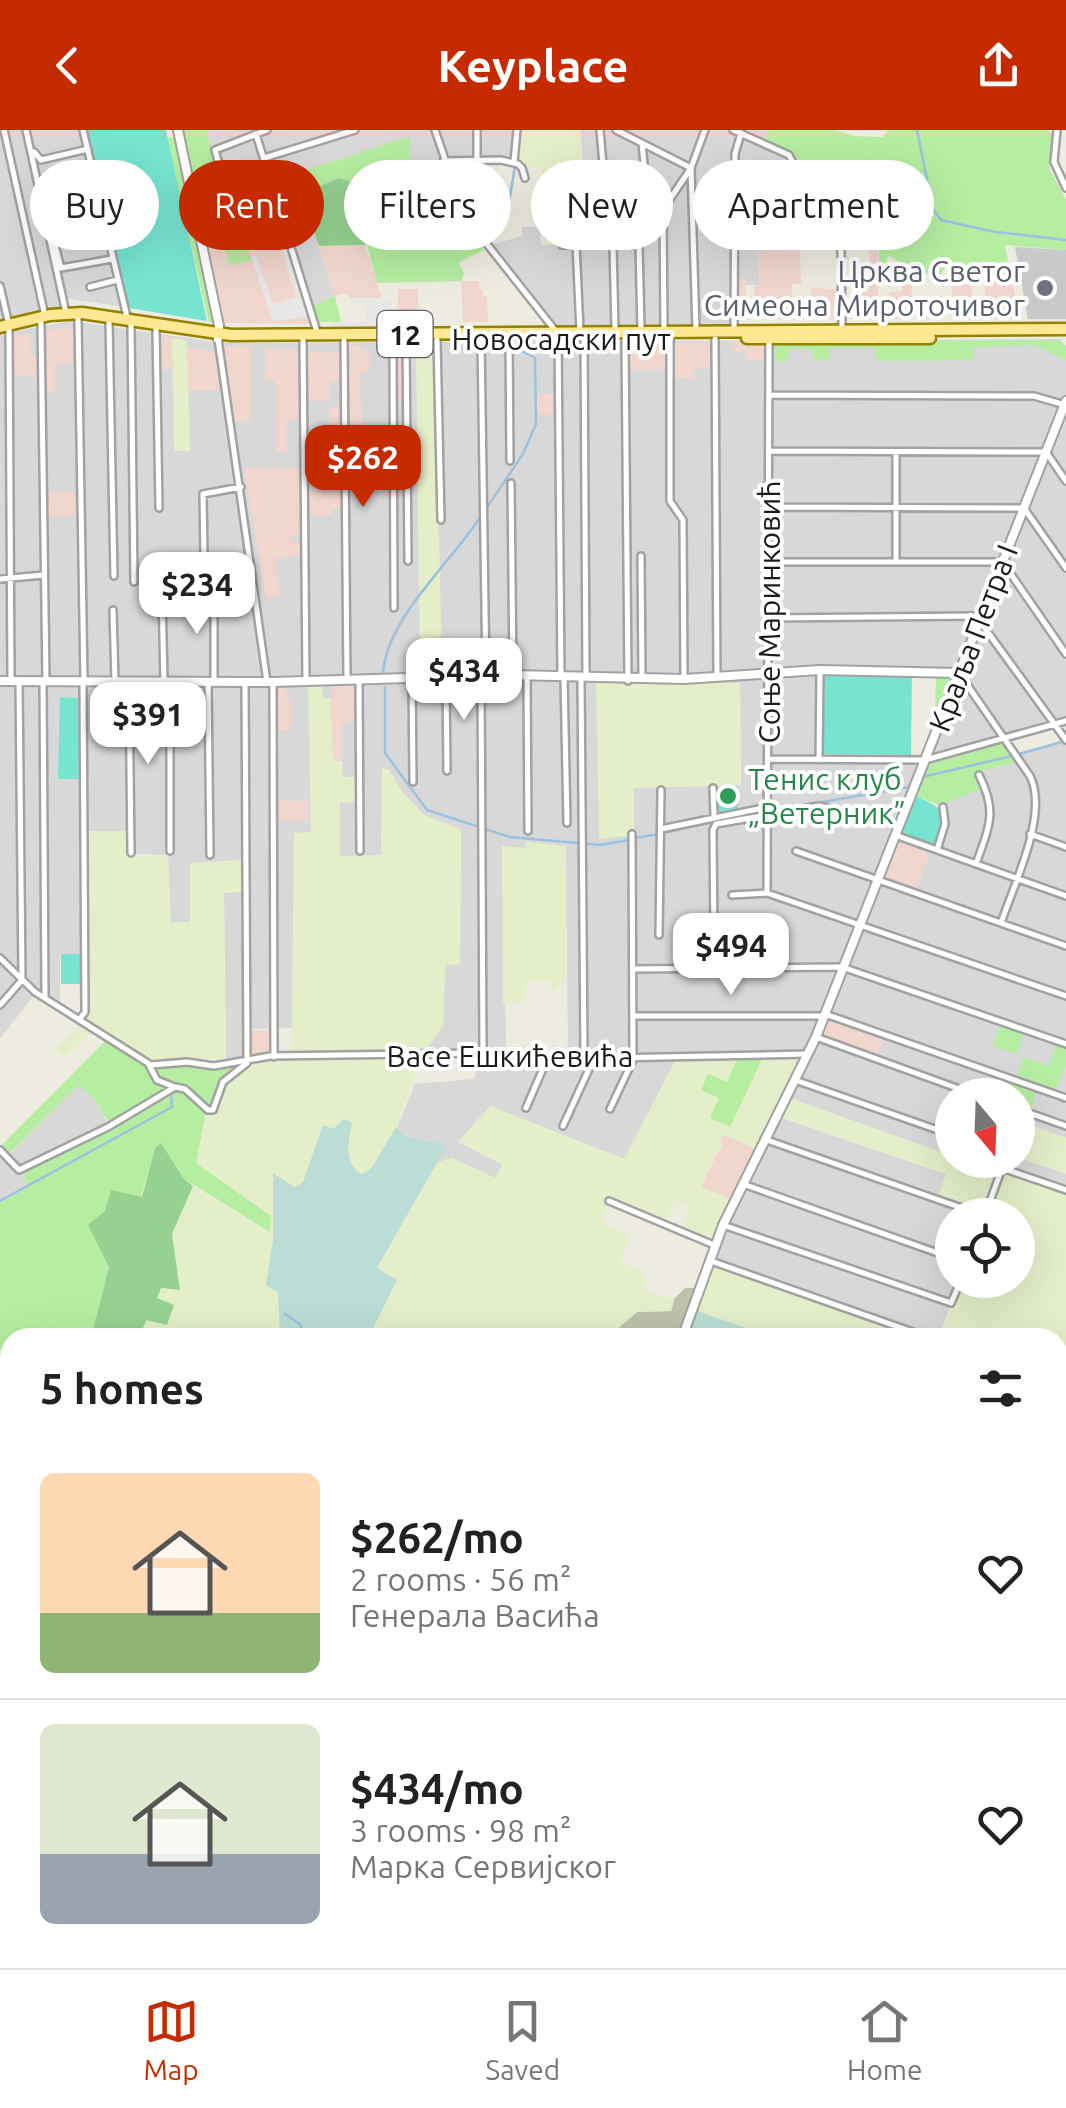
<!DOCTYPE html>
<meta charset="utf-8">
<style>
:root{--surface:#fff;--page:#f2f2f2;--text:#222;--muted:#767676;--line:#e0e0e0;--accent:#c62b00}
body{margin:0;font-family:Ubuntu,sans-serif;background:var(--page);color:var(--text);height:100vh;display:flex;flex-direction:column;font-size:38px;white-space:nowrap}
*{box-sizing:border-box;margin:0}
p{font-size:32px;color:var(--muted)}
.icon{flex:none;width:55px;height:55px;fill:none;stroke:currentColor;stroke-width:2;stroke-linecap:round;stroke-linejoin:round}
.map{position:relative;flex:1;overflow:hidden}
.details{position:absolute;left:0px;top:1198px;width:1068px;height:642px;display:flex;flex-direction:column;background:var(--surface);border-radius:30px 30px 0 0;box-shadow:0 10px 40px #0002}
.details>*{flex:none}
.hud{position:absolute;left:30px;top:30px;width:1008px;height:90px;display:flex;gap:20px}
.needle{width:65px;rotate:161deg}
.controls{position:absolute;left:935px;top:948px;display:grid;gap:20px}
.controls a{display:grid;place-items:center;width:100px;height:100px;border-radius:50%;background:var(--surface);box-shadow:0 10px 40px #0002;font-size:50px}
.price{position:absolute;translate:-50% -85px;padding:0 22px;border-radius:20px;background:#fff;color:#222;font-size:32px;line-height:65px;filter:drop-shadow(0 2px 5px #0008)}
.price::after{content:'';position:absolute;left:50%;top:60px;width:30px;height:22px;margin-left:-15px;background:inherit;clip-path:polygon(0 0,100% 0,50% 100%)}
.price.active{background:var(--accent);color:#fff}
ul{padding:0;list-style:none}
li{display:flex;align-items:center;gap:30px;height:250px;padding:0 40px}
li+li{border-top:2px solid var(--line)}
li span{display:grid;place-items:center;flex:none;width:280px;height:200px;border-radius:15px;color:#555}
li>.icon{margin-inline-start:auto}
span .icon{width:120px;height:120px;fill:#fffc;stroke-width:1}
li b{font-size:42px}
h2{display:flex;justify-content:space-between;align-items:center;height:120px;padding:0 40px;font-size:42px}
.tag{padding:0 35px;border-radius:45px;background:var(--surface);box-shadow:0 10px 40px #0002;font-size:35px;line-height:90px}
.tag.active{background:var(--accent);color:#fff}
header{display:flex;justify-content:space-between;align-items:center;height:130px;padding:0 40px;background:var(--accent);color:#fff;font-size:45px;font-weight:700}
.tabs{display:flex;justify-content:space-around;align-items:center;height:140px;border-top:2px solid var(--line);background:var(--surface);font-size:28px;color:var(--muted)}
.tabs a{display:grid;justify-items:center;gap:5px}
.tabs .active{color:var(--accent)}
.map>svg:first-child{display:block}
.residential{fill:#d9d8d8;fill-rule:evenodd}
.commercial{fill:#f1d6cd}
.religious{fill:#c9c9c9}
.construction{fill:#bdc3ab}
.farmland{fill:#e4efc9}
.grass{fill:#b5eda1}
.forest{fill:#96d191}
.wetland{fill:#bbddd5}
.cemetery{fill:#9fc8ae}
.pitch{fill:#77e4d1}
.parking{fill:#e7e7e7}
.lines{fill:none;stroke-linecap:round;stroke-linejoin:round}
.stream{stroke:#9cc2df;stroke-width:2.5}
.minor-casing{stroke:#a2a2a2;stroke-width:10}
.tertiary-casing{stroke:#a2a2a2;stroke-width:12}
.primary-casing{stroke:#928200;stroke-width:15}
.minor{stroke:#fff;stroke-width:5}
.tertiary{stroke:#fff;stroke-width:8}
.primary{stroke:#ffe893;stroke-width:10}
.rail{stroke:#696969;stroke-width:2.5;stroke-dasharray:20 20;stroke-linecap:butt}
.worship-dot{fill:#6b7280;stroke:#fff;stroke-width:4}
.leisure-dot{fill:#2e9e5b;stroke:#fff;stroke-width:4}
.labels{text-anchor:middle;dominant-baseline:central;stroke-width:8;stroke-linejoin:round;paint-order:stroke}
.shield{fill:#fff;stroke:#5f5f5f;stroke-width:2.5}
.shield-label{font-size:28px;font-weight:bold;fill:#1b1b1b}
.worship-label{font-size:30px;fill:#5b616d;stroke:#fff;text-anchor:end}
.street-label{font-size:30px;fill:#1b1b1b;stroke:#fff}
.leisure-label{font-size:30px;fill:#27864d;stroke:#fff;text-anchor:start}
</style>
<header><svg class="icon" aria-label="back" viewBox="0 0 24 24"><path d="M15 5l-7 7 7 7"/></svg>Keyplace<svg class="icon" aria-label="share" viewBox="0 0 24 24"><path d="M12 15V3M7 8l5-5 5 5M5 13v7h14v-7"/></svg></header>
<div class="map">
<svg width="1066" height="1838" viewBox="0 0 1066 1838">
<rect width="100%" height="100%" fill="#eeece0"/>
<path class="residential" d="M0 0H24L63 178 0 193Z
M27 0H84L123 177 64 168Z
M212 0H516L513 34H478L483 82 475 109 430 110 411 101 400 71H391L409 7 295 44 335 166 313 175 289 102 244 115 236 91 211 98 207 77 226 70 214 59 211 47 219 44 206 3Z
M580 0H769L764 11 791 23 794 44 843 62 842 79 752 50 760 155H745L744 149 732 150V195L556 197 494 120V114L522 106V97H540L541 115 560 113 552 47 584 46Z
M71 191 223 213 1060 209 1066 216V267L958 541 819 537 817 630 921 632 807 921 568 926 566 717 527 712 526 718 502 717 506 918 425 921 443 895 445 834 460 833 461 700 424 685 403 663 389 640 382 639 381 726 339 727 340 672 356 647H342L312 627 311 703H294L292 898 246 899 244 929H226L224 763 242 730 190 792 171 793 168 725 130 724 128 701H82L83 824H60V876L38 864 0 826V204ZM740 553 741 655 634 658Z
M1066 276V590L926 628Z
M1066 611V1008L1018 991V965H952V1026L789 968 879 748 916 760 932 715 936 716 943 688 940 675 944 670 982 659 976 646 985 640 1021 631 1017 624Z
M0 830 35 864 0 909Z
M518 927 554 932 676 929 625 1029 490 977 503 1034 495 1048 452 1028 436 1033 446 1015 409 1007 397 997 415 954 475 949 476 928Z
M78 954 95 969 110 998 27 1058 0 1073V1017L8 1026Z
M779 987 946 1044 984 1083 952 1085V1150H960L939 1207 712 1131 732 1079Z
M1018 1027 1066 1044V1057L1005 1036 1008 1030H1018Z
M454 1830H715L737 1838H451Z"/>
<path class="commercial" d="M484 83 501 88 493 110 488 111 478 99Z
M286 103 315 194 221 193V181L207 112 223 110 230 135 244 115Z
M365 115 382 168H350L347 163 335 166 319 116Z
M758 117H800L801 153 792 154 793 189 755 190 754 156 760 155Z
M869 119H878V189H862L861 159 870 158Z
M902 134 911 139 912 189H889V162L902 161Z
M970 138 974 190H954L951 141Z
M1010 141 1020 189H988L983 146Z
M745 149 748 190H735V150Z
M461 151H479V159H483V166L487 167 488 192H463Z
M811 158 840 159V189H813Z
M398 159H418V192H398Z
M74 198 75 233H55V263H45L44 200Z
M30 203 31 225 38 226V248L12 245V205Z
M158 205 172 208 173 239H158Z
M731 212H765V230H746L745 222 731 221Z
M675 213H712L714 239H693V248H675Z
M627 214 669 216V239L627 240Z
M221 216 251 217V290L233 293Z
M348 216H360V220L369 221V242H360L362 307 348 308Z
M187 217 216 223 222 260H188Z
M266 218 300 220V290H286L287 322H276L275 250H266Z
M394 219H404L405 274 394 273Z
M304 222H343V251H330V271H304Z
M536 264H557L558 284 537 285Z
M329 277H343V312H329Z
M300 337 301 405 292 406 293 413H300L301 426 275 428 280 466 266 469 244 338Z
M305 350H330L331 357 341 358 342 379H332V385H305Z
M76 361 77 386 45 387V362Z
M331 552H355L356 591 341 592 342 631 333 632Z
M296 553 284 560 292 576V600H273V554Z
M275 671H307V690L275 691Z
M895 708 930 720 916 760 879 748Z
M829 886 884 906 877 926 822 906Z
M249 900H272V924H249Z
M722 1004 757 1019 731 1069 700 1057 722 1014 718 1012Z"/>
<path class="religious" d="M1015 117 1066 120V189H1028Z"/>
<path class="construction" d="M685 1158H695L677 1207 613 1208 619 1197 637 1182 671 1181 674 1169Z"/>
<path class="farmland" d="M521 0H580L584 47H553L560 114 544 115 542 36 527 37 520 33Z
M752 50 842 79 844 95 873 115 758 117Z
M172 208 187 210 190 321H174Z
M416 217H435L442 543H420Z
M596 550 740 553 741 655 634 658V705L599 709Z
M308 553H322L323 568H331L333 631H342L343 647H356V672L340 673V726L381 725 382 638 389 640 403 663 424 685 461 699 460 834 445 835 443 895 425 921 292 923 294 703 311 702Z
M86 701H126L127 727 168 726 171 793 190 792V733L242 730 243 762 224 763 226 929 151 931 118 915 82 890 86 883Z
M527 712 566 716V849L552 864V851H528L523 872 503 874 502 716 525 718Z
M80 894 92 902 64 928 55 918Z
M421 927 396 997 371 1040 361 1044 350 1036 347 1028 352 992 334 999 323 996 303 1052 294 1057 274 1044 273 1110 267 1154 278 1162 280 1207 140 1208 145 1190 168 1194 174 1175 157 1168 160 1158 180 1160 172 1104 193 1056 269 1102 271 1086 196 1033 207 982 211 983 222 948 243 935 278 930Z
M738 927 727 952 702 960 719 968 763 927H796L798 933 757 1019 722 1004 719 1011 722 1013 701 1057 731 1069 713 1111 680 1099 689 1076 675 1070 665 1094 609 1073 601 1092 629 1107 621 1131 643 1144 648 1163 674 1169 671 1181 637 1182 619 1197 613 1207 369 1208 397 1150 377 1139 436 1033 452 1028 495 1048 503 1035 458 1012 490 976 624 1029 676 929Z
M789 968 952 1026V1030H965L999 1042 984 1083 938 1067 946 1044 779 987Z
M1022 992 1066 1008V1044L1018 1027V1006Z
M1003 1041 1066 1063V1556L1058 1579V1208H940L962 1150H1018V1085H987Z
M710 1134 923 1207H771L695 1180Z
M1066 1597V1838H979L981 1830H1058V1621Z
M255 1830H451L448 1838H277Z
M723 1830H966L964 1838H744Z"/>
<path class="grass" d="M181 0H212L206 3 219 44 211 48 214 58 223 56 227 70 207 77 211 97 236 90 252 130 229 135 223 110 207 113 221 183Z
M769 0H835L854 6 883 7 888 0H1048L1053 6 1050 40 1066 70V120L1005 115 1010 141 983 146 982 137 945 138 941 144 919 143 887 125V145H879V115L844 95 843 62 794 44 795 31 791 23 764 11Z
M410 6 408 49 397 50 392 70H400L411 100 431 101V110L475 109 484 120 459 132 464 144 461 151 377 153 362 96 338 48 301 65 294 44Z
M175 7 215 193 209 192 166 8Z
M335 166 341 192H318L313 175Z
M1059 210 1066 216V231L1034 215 974 217 973 230 875 231V218H830L829 230H813L812 219H789L788 231H775V213L789 211Z
M927 543 956 545 939 587 935 585 936 547H927Z
M1003 611 1017 632 985 640 976 646 982 659 939 675 912 665 927 632Z
M1000 895 1023 904 1017 924 993 916Z
M106 910 144 935H243C219 953 218 954 211 984L206 982 196 1033 271 1086 270 1102 184 1049 161 1014 155 1018 141 1067 109 1137 91 1207 10 1208V1236H5L0 1227V1073L27 1058 24 1042 152 973 149 969 109 994 95 969 78 955 7 1026 0 1017Z
M1056 914 1066 918V934L1056 960 1018 948 1023 927 1049 936Z
M738 927H763L730 997 710 988 719 968 701 960 708 944 727 952Z
M998 948 1037 960 1030 982 1018 978V965H991Z
M10 1589V1830H28L19 1838H0V1629Z"/>
<path class="forest" d="M338 48 353 52 357 59 365 115 319 116 301 65Z
M161 1013 184 1049 193 1056 172 1104 180 1160 161 1158 157 1168 174 1175 167 1195 146 1190 140 1207H91L109 1137 88 1095 105 1081 111 1060 142 1067 155 1018Z"/>
<path class="wetland" d="M343 989 352 992C349 1013 342 1030 361 1044L371 1039 396 997 409 1007 447 1015 377 1138 397 1150 369 1207H280L278 1163 266 1155 273 1110V1043L294 1057 303 1052 323 995 334 999Z
M695 1180 771 1207 685 1208Z
M0 1227 5 1236H10V1589L0 1629Z"/>
<path class="cemetery" d="M71 1830H255L277 1838H67Z"/>
<path class="pitch" d="M84 0H166L207 191 123 177Z
M823 543 912 544 911 625 822 624Z
M60 567 80 568 82 649H58Z
M738 658V678L717 682V659Z
M912 665C946 678 947 682 936 717L897 703Z
M61 824H83V854H61Z"/>
<path class="parking" d="M697 80H719L720 101H698Z
M284 111 309 187 273 191 251 127 256 125 273 174 296 167 280 112Z
M390 168 392 188 398 189 390 199 331 202 330 193 366 192V176L351 175V169Z"/>
<g class="lines">
<path class="stream" d="M917 0 933 79 941 90 995 102 1066 110
M494 108 509 73 518 18
M486 379 523 324 536 294 535 228 518 219 517 212
M383 544C386 488 452 432 481 386
M385 557V623L427 680 510 707 600 715 629 710
M1019 624 1065 611
M922 647 1012 626
M731 687 894 660 909 657 914 648
M664 703 718 690
M635 708 659 704
M0 1071 172 977 171 963
M285 1184 301 1195V1208
M0 1242H10
M0 1375H10
M19 1838 28 1830"/>
<defs>
<path id="minor" d="M4 0 45 186
M26 0 66 183
M83 0 127 187
M435 0 464 85 558 204 561 547
M600 0 610 114
M616 0 691 38 639 115 641 200
M733 0 789 25 792 31V46L822 57
M1057 0 1054 32 1066 58
M256 4 318 205
M642 13 650 96
M34 22 41 30 88 19
M264 28 355 0
M477 30V0
M443 31 501 30 518 34 522 38 525 48
M514 32 517 0
M554 48 562 115H639
M226 59 215 20 267 0
M46 78 48 73 97 61
M663 81 664 199
M237 88 279 74
M52 104 61 138 112 129
M576 114 580 201
M613 114 615 200
M841 119 842 198
M0 156 9 195
M90 157 117 150
M78 189 84 551
M109 192 114 446
M41 193 46 550
M131 195 134 452
M696 199 691 38 705 0
M734 199 735 24 741 3
M9 200 11 551
M156 200 159 378
M625 208 628 551
M218 209 267 552
M584 209 586 547
M670 209V371L683 390 684 549
M715 209 717 547
M406 210 408 431
M437 210 441 390
M481 210 486 546
M509 210 510 331
M303 211 306 551
M344 211 347 550
M393 211 394 478
M769 265 1034 266 1065 275
M769 321 1046 322 1066 351
M896 322V432
M511 353 513 545
M769 377 1024 378 1066 438
M641 426 642 549
M204 427 203 364 241 357
M769 432H998L1006 437 1066 524
M0 449 44 445
M214 462V552
M162 465 164 552
M113 480 115 552
M769 488 976 486 1066 610
M959 543 1030 646C1049 684 1014 754 1001 793
M481 546 483 923
M527 546 528 701
M412 547 413 652
M564 547 567 693
M581 547 584 927
M446 549 447 641
M359 550 360 721
M43 551 45 868
M129 552 131 723
M170 552V721
M273 552 274 927
M208 553 210 725
M768 629 925 630 1066 591
M819 630 820 540
M713 658 714 686
M661 699 768 677
M1030 704 1066 717
M895 705 1066 766
M937 720 945 694 943 677
M796 721 1066 816
M976 734C989 697 998 682 979 645
M767 763 769 206
M732 765 767 763 1066 866
M659 805 661 660
M714 812 713 700 716 694 819 676 828 678
M0 828 35 862 151 935 187 932 214 936 270 926 483 923 560 929 808 924
M633 839 842 837 1066 914
M0 875 22 850 19 551
M825 884 1066 968
M634 886H824
M79 890 85 882 83 552
M816 907 976 965
M149 935 157 950 172 956
M795 950 952 1005
M526 978 548 927
M610 979 633 930 632 704
M1018 979 1066 996
M1018 995 1023 981
M563 996 595 926
M764 1009 982 1085
M0 1020 19 1040 108 997 175 957 185 959 208 980H213L223 952 247 933 245 551
M1002 1038 1066 1060
M743 1054 952 1128
M609 1071 714 1115
M985 1085 1005 1030
M723 1095 951 1173 961 1150
M711 1131 930 1208
M462 1830 483 1838
M563 1830 584 1838
M712 1838 715 1830"/>
<path id="tertiary" d="M178 0 219 196 218 209
M0 551 273 552 513 545 684 549 820 540 959 543
M682 1208 723 1095 816 907 1066 271
M456 1838 457 1830"/>
<path id="primary" d="M0 197 50 185 82 183 231 205 1066 199
M747 208H930"/>
</defs>
<use href="#minor" class="minor-casing"/>
<use href="#tertiary" class="tertiary-casing"/>
<use href="#primary" class="primary-casing"/>
<use href="#minor" class="minor"/>
<use href="#tertiary" class="tertiary"/>
<use href="#primary" class="primary"/>
<path class="rail" d="M1058 1598 1066 1575
M971 1838 974 1830"/>
</g>
<circle class="worship-dot" cx="1045" cy="158" r="10"/>
<circle class="leisure-dot" cx="728" cy="666" r="10"/>
<g class="labels">
<rect class="shield" x="377.5" y="181" width="55" height="46" rx="8"/>
<g class="shield-label">
<text x="405" y="204">12</text>
</g>
<g class="worship-label">
<text x="1025" y="141">Црква Светог<tspan x="1025" dy="34">Симеона Мироточивог</tspan></text>
</g>
<g class="street-label">
<text x="561" y="209">Новосадски пут</text>
<text transform="translate(769 482) rotate(-90)">Соње Маринковић</text>
<text transform="translate(973 508) rotate(-69)">Краља Петра I</text>
<text x="510" y="926">Васе Ешкићевића</text>
</g>
<g class="leisure-label">
<text x="748" y="649">Тенис клуб<tspan x="748" dy="34">„Ветерник”</tspan></text>
</g>
</g>
</svg>
<div class="controls">
<a><svg class="needle" viewBox="-14 -14 28 28"><path d="M0-13l5 13h-10z" fill="#e53935"/><path d="M0 13l5-13h-10z" fill="#767676"/></svg></a>
<a><svg class="icon" aria-label="locate" viewBox="0 0 24 24"><circle cx="12" cy="12" r="6"/><path d="M12 2v4M12 18v4M2 12h4M18 12h4"/></svg></a>
</div>
<b class="price active" style="left:363px;top:380px">$262</b>
<b class="price" style="left:197px;top:507px">$234</b>
<b class="price" style="left:464px;top:593px">$434</b>
<b class="price" style="left:148px;top:637px">$391</b>
<b class="price" style="left:731px;top:868px">$494</b>
<div class="hud">
<a class="tag">Buy</a>
<a class="tag active">Rent</a>
<a class="tag">Filters</a>
<a class="tag">New</a>
<a class="tag">Apartment</a>
</div>
<section class="details">
<h2>5 homes<svg class="icon" aria-label="filters" viewBox="0 0 24 24"><path d="M4 7h16M4 17h16"/><circle cx="9" cy="7" r="2"/><circle cx="15" cy="17" r="2"/></svg></h2>
<ul>
<li><span style="background:linear-gradient(#ffd9b3 70%,#8fb573 0)"><svg class="icon" aria-label="home" viewBox="0 0 24 24"><path d="M3 11l9-7 9 7M6 9v11h12V9"/></svg></span><div><b>$262/mo</b><p>2 rooms · 56 m²</p><p>Генерала Васића</p></div><svg class="icon" aria-label="heart" viewBox="0 0 24 24"><path d="M12 20l-8-8c-3-5 5-10 8-4 3-6 11-1 8 4z"/></svg></li>
<li><span style="background:linear-gradient(#dfe7d0 65%,#9aa5b1 0)"><svg class="icon" aria-label="home" viewBox="0 0 24 24"><path d="M3 11l9-7 9 7M6 9v11h12V9"/></svg></span><div><b>$434/mo</b><p>3 rooms · 98 m²</p><p>Марка Сервијског</p></div><svg class="icon" aria-label="heart" viewBox="0 0 24 24"><path d="M12 20l-8-8c-3-5 5-10 8-4 3-6 11-1 8 4z"/></svg></li>
</ul>
</section>
</div>
<nav class="tabs">
<a class="active"><svg class="icon" aria-label="map" viewBox="0 0 24 24"><path d="M3 6l6-2 6 2 6-2v14l-6 2-6-2-6 2zM9 4v14M15 6v14"/></svg>Map</a>
<a><svg class="icon" aria-label="saved" viewBox="0 0 24 24"><path d="M7 4h10v16l-5-4-5 4z"/></svg>Saved</a>
<a><svg class="icon" aria-label="home" viewBox="0 0 24 24"><path d="M3 11l9-7 9 7M6 9v11h12V9"/></svg>Home</a>
</nav>
